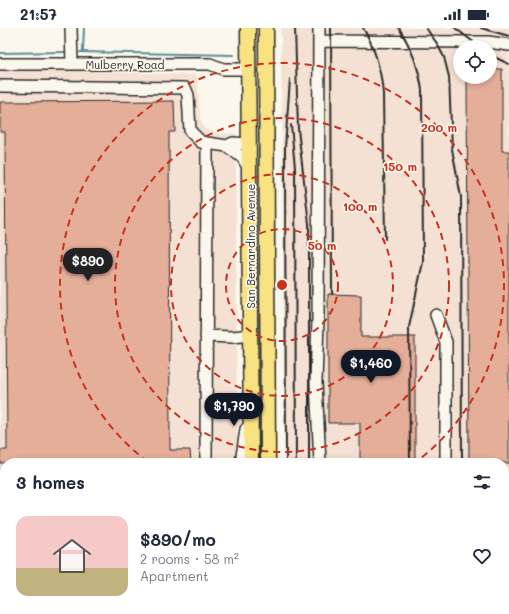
<!DOCTYPE html>
<meta charset="utf-8">
<style>
:root{--surface:#fff;--page:#f2f2f3;--text:#1f2937;--muted:#747a83;--line:#e0e1e3;--accent:#111827}
body{margin:0;font-family:Mali,sans-serif;background:var(--page);color:var(--text);height:100vh;display:flex;flex-direction:column;font-size:15px;white-space:nowrap}
*{box-sizing:border-box;margin:0}
p{font-size:13px;color:var(--muted)}
.icon{flex:none;width:22px;height:22px;fill:none;stroke:currentColor;stroke-width:2;stroke-linecap:round;stroke-linejoin:round}
.map{position:relative;flex:1;overflow:hidden}
.sheet{position:absolute;left:0px;top:430px;width:509px;height:156px;display:flex;flex-direction:column;background:var(--surface);border-radius:16px 16px 0 0;box-shadow:0 2px 6px #0003}
.sheet>*{flex:none}
.tools{position:absolute;left:453px;top:12px;display:grid;gap:8px}
.tools a{display:grid;place-items:center;width:44px;height:44px;border-radius:50%;background:var(--surface);box-shadow:0 2px 6px #0003;font-size:20px}
.price{position:absolute;translate:-50% -34px;padding:0 9px;border-radius:14px;background:var(--accent);color:#fff;font-size:13px;line-height:26px;filter:drop-shadow(0 1px 2px #0008)}
.price::after{content:'';position:absolute;left:50%;top:24px;width:12px;height:9px;margin-left:-6px;background:inherit;clip-path:polygon(0 0,100% 0,50% 100%)}
.price.current{background:#222;color:#fff}
ul{padding:0;list-style:none}
li{display:flex;align-items:center;gap:12px;height:100px;padding:0 16px}
li+li{border-top:1px solid var(--line)}
li span{display:grid;place-items:center;flex:none;width:112px;height:80px;border-radius:12px;color:#555}
li>.icon{margin-inline-start:auto}
span .icon{width:48px;height:48px;fill:#fffc;stroke-width:1}
li b{font-size:17px}
h2{display:flex;justify-content:space-between;align-items:center;height:48px;padding:0 16px;font-size:17px}
.status{display:flex;justify-content:space-between;align-items:center;height:28px;padding:0 20px;background:var(--surface);direction:ltr}
.status svg{height:11px;fill:currentColor}
.map>svg:first-child{display:block}
.built{fill:#f4e1d3;fill-rule:evenodd}
.lines{fill:none;stroke-linecap:round;stroke-linejoin:round}
.stream{stroke:#5d8c95;stroke-width:2}
.building{fill:#e4ae99;stroke:#2b2b2b}
.minor-casing{stroke:#2b2b2b;stroke-width:14}
.major-casing{stroke:#2b2b2b;stroke-width:17}
.minor{stroke:#fbf7ec;stroke-width:11}
.major{stroke:#f8e281;stroke-width:14}
.rail{stroke:#2b2b2b;stroke-width:2}
.ring{fill:none;stroke:#c8321e;stroke-width:2;stroke-dasharray:7 5}
.labels{text-anchor:middle;dominant-baseline:central;stroke-width:3.5;stroke-linejoin:round;paint-order:stroke}
.street-label{font-size:11px;fill:#2b2b2b;stroke:#fbf7ec}
.centre{fill:#c8321e;stroke:#fbf7ec;stroke-width:2}
.ring-label{font-size:12px;text-anchor:middle;font-weight:bold;fill:#c8321e;stroke:#fbf7ec;stroke-width:3.5;stroke-linejoin:round;paint-order:stroke}
</style>
<div class="status"><b>21:57</b><svg viewBox="0 0 49 12"><path d="M0 12V9h3v3zM5 12V6h3v6zM10 12V3h3v9zM15 12V0h3v12zM26 1h20v11H26zM47 4h2v5h-2z"/></svg></div>
<div class="map">
<svg width="509" height="586" viewBox="0 0 509 586">
<rect width="100%" height="100%" fill="#fbf7ec"/>
<filter id="ink" filterUnits="userSpaceOnUse"><feTurbulence type="fractalNoise" baseFrequency=".025" numOctaves="2"/><feDisplacementMap in="SourceGraphic" scale="8" xChannelSelector="R" yChannelSelector="G"/><feConvolveMatrix kernelMatrix="1 2 1 2 8 2 1 2 1" color-interpolation-filters="sRGB"/></filter>
<g filter="url(#ink)">
<path class="built" d="M281 0H509V586H286V581H504V435H285ZM460 19H490V49H460Z
M0 40 197 47 200 90 204 101 221 106 236 105 237 435H5V581H238V586H0Z"/>
<g class="lines">
<path class="stream" d="M80 24 233 27
M82 24 83 22 84 0
M0 25 68 24"/>
</g>
<path class="building" d="M490 41H502V123H509V435H469L467 49H490Z
M174 73 175 104H169L170 422H190L191 435H0V422H7L5 104H0V74Z
M328 266 361 267V309H415V435H360V395H328Z"/>
<g class="lines">
<defs>
<path id="minor" d="M71 0 72 36
M319 0 318 291 316 354 320 435
M319 13 472 14H488L509 17
M0 36H210L223 41H249
M0 58 185 60 188 67 190 103 201 114 207 115 227 118 233 115 249 116
M227 118 243 130 249 141
M436 287 446 314V435
M206 308 233 309 250 307
M206 435 207 115
M241 435 246 401
M0 475H5
M0 508H5
M199 581V586
M320 581V586
M453 586V581"/>
<path id="major" d="M248 0 251 435
M266 0 268 435
M251 581V586
M268 586V581"/>
</defs>
<use href="#minor" class="minor-casing"/>
<use href="#major" class="major-casing"/>
<use href="#minor" class="minor"/>
<use href="#major" class="major"/>
<path class="rail" d="M295 0 298 101 309 196V435
M331 0 332 266
M363 0C376 21 381 42 383 66L385 211
M399 0C411 19 419 39 422 62L423 234 409 299 410 435
M426 0 436 14 444 29 449 49 452 121 461 169 462 435
M455 0 480 19
M481 0 509 8
M490 27 509 36
M291 97 295 140 296 435
M286 435 285 120 290 51
M286 581V586
M296 581V586
M310 581V586
M333 581V586
M410 581V586
M462 581V586"/>
</g>
</g>
<g class="ring">
<circle cx="282" cy="257" r="56"/>
<circle cx="282" cy="257" r="111"/>
<circle cx="282" cy="257" r="167"/>
<path d="M148 434A222 222 0 1 1 416 434"/>
</g>
<g class="labels">
<g class="street-label">
<text x="125" y="36">Mulberry Road</text>
<text transform="translate(250 218) rotate(-90)">San Bernardino Avenue</text>
</g>
</g>
<circle cx="282" cy="257" r="6" class="centre"/>
<g class="ring-label">
<text x="439" y="104">200 m</text>
<text x="400" y="143">150 m</text>
<text x="360" y="183">100 m</text>
<text x="322" y="222">50 m</text>
</g>
</svg>
<div class="tools">
<a><svg class="icon" aria-label="locate" viewBox="0 0 24 24"><circle cx="12" cy="12" r="6"/><path d="M12 2v4M12 18v4M2 12h4M18 12h4"/></svg></a>
</div>
<b class="price current" style="left:88px;top:254px">$890</b>
<b class="price" style="left:371px;top:356px">$1,460</b>
<b class="price" style="left:234px;top:399px">$1,790</b>
<section class="sheet">
<h2>3 homes<svg class="icon" aria-label="filters" viewBox="0 0 24 24"><path d="M4 7h16M4 17h16"/><circle cx="9" cy="7" r="2"/><circle cx="15" cy="17" r="2"/></svg></h2>
<ul>
<li><span style="background:linear-gradient(#f6c9c9 65%,#c2b280 0)"><svg class="icon" aria-label="home" viewBox="0 0 24 24"><path d="M3 11l9-7 9 7M6 9v11h12V9"/></svg></span><div><b>$890/mo</b><p>2 rooms · 58 m²</p><p>Apartment</p></div><svg class="icon" aria-label="heart" viewBox="0 0 24 24"><path d="M12 20l-8-8c-3-5 5-10 8-4 3-6 11-1 8 4z"/></svg></li>
</ul>
</section>
</div>
